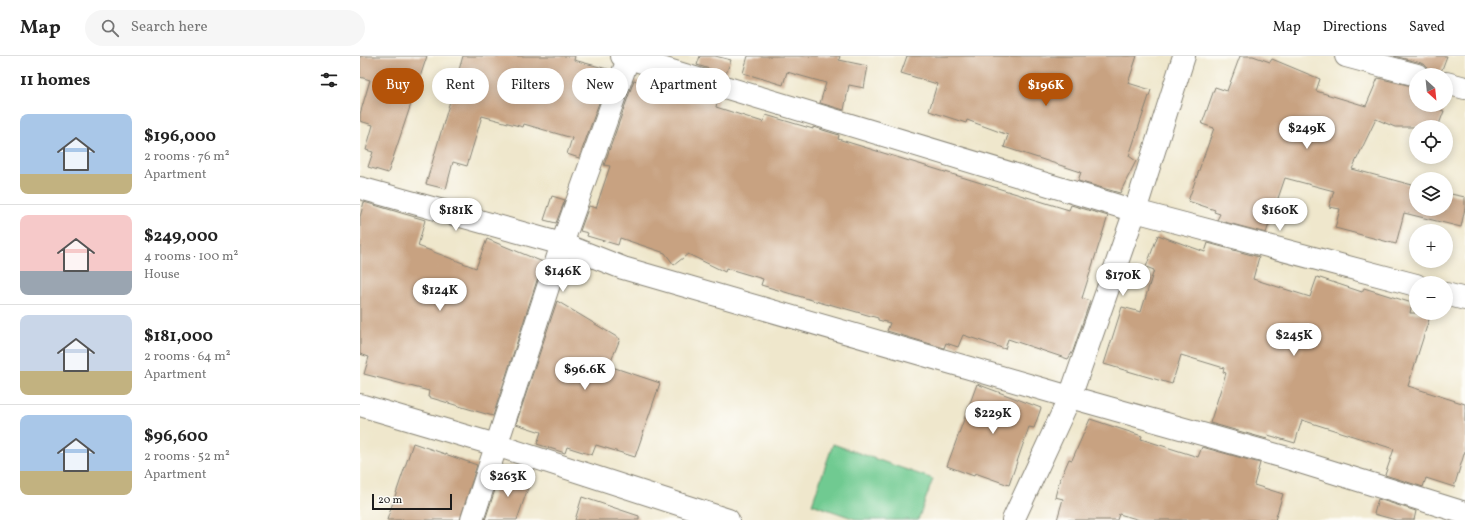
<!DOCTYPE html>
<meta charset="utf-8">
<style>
:root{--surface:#fff;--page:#f6f6f6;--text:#222;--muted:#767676;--line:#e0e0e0;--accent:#b45309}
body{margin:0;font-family:Vollkorn,serif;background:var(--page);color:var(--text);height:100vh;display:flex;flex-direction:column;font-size:15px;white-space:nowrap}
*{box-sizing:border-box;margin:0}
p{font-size:13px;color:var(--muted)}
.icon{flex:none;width:22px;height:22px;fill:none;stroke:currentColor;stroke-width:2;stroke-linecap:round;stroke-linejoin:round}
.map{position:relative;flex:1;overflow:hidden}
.side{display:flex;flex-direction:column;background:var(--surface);width:360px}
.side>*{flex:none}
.hud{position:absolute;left:12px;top:12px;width:380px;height:36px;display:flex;gap:8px}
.needle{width:26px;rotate:153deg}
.buttons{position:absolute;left:1049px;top:12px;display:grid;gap:8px}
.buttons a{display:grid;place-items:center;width:44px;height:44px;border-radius:50%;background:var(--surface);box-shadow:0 2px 10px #0003;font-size:20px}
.scale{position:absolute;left:12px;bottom:10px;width:80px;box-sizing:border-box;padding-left:4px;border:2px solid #1c1c1c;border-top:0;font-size:11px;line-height:14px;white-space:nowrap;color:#1c1c1c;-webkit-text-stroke:3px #fdfcf7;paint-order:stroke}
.price{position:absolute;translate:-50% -34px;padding:0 9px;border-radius:14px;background:#fff;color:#222;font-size:13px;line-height:26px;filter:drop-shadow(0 1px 2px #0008)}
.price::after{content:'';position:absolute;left:50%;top:24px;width:12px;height:9px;margin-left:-6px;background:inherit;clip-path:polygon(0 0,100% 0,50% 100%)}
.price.active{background:var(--accent);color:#fff}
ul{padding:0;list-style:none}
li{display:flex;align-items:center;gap:12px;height:100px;padding:0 20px}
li+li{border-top:1px solid var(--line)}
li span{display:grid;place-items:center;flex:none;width:112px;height:80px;border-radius:8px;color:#555}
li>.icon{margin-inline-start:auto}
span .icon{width:48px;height:48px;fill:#fffc;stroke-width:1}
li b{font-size:17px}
h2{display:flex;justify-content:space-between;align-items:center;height:48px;padding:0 20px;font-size:17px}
.tag{padding:0 14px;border-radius:18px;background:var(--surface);box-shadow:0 2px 10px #0003;font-size:14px;line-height:36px}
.tag.active{background:var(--accent);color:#fff}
header{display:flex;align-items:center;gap:24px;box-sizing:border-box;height:56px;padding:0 20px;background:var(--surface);border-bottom:1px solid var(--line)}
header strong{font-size:19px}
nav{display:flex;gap:22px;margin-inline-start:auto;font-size:14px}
.search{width:280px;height:36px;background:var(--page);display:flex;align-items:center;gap:10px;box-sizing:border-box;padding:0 14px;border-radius:22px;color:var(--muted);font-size:15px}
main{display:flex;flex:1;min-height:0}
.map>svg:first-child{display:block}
.green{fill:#70ca91;stroke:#467356}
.building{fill:#c8a281}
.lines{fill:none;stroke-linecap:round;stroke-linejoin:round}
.minor-casing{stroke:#868274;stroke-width:24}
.minor{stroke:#fff;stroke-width:22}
</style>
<header>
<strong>Map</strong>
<div class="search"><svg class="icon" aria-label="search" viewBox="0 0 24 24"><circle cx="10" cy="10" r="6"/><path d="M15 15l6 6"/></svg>Search here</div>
<nav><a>Map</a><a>Directions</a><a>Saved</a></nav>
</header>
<main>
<section class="side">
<h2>11 homes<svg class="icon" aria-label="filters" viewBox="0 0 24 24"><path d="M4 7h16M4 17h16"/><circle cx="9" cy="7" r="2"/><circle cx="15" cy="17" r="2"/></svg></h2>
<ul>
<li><span style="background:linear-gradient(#a9c7e8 75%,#c2b280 0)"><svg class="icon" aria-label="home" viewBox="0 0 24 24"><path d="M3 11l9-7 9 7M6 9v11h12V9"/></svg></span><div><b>$196,000</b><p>2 rooms · 76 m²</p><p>Apartment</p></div></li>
<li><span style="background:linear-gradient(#f6c9c9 70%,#9aa5b1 0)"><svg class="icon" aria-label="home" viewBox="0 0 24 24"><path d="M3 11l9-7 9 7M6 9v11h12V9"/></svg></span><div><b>$249,000</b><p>4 rooms · 100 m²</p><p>House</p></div></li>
<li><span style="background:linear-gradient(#c9d6e8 70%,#c2b280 0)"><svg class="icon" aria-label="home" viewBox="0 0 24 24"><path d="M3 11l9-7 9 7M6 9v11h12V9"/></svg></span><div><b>$181,000</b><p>2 rooms · 64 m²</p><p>Apartment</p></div></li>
<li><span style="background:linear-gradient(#a9c7e8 70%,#c2b280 0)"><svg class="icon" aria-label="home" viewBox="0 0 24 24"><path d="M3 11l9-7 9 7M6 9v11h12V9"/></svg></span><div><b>$96,600</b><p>2 rooms · 52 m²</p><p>Apartment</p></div></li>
</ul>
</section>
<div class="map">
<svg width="1105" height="464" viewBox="0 0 1105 464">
<rect width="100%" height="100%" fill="#fdfcf7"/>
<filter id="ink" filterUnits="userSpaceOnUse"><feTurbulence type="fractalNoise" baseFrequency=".025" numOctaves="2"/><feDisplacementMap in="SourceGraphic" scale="8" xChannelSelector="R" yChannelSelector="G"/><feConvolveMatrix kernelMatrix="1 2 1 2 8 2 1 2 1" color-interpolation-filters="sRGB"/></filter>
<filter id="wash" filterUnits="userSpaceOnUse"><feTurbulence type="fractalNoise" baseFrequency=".012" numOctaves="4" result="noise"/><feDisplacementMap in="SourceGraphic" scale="16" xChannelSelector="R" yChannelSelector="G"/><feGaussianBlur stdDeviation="0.9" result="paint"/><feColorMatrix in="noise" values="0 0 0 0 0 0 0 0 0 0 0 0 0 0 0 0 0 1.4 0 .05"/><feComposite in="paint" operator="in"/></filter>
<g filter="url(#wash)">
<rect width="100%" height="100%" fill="#efe7cc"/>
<path class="green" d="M473 388 573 423 558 464H498L452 448Z"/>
<g id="blocks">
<path class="building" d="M0 0H67L28 117 8 111 13 96 6 94 13 69 0 65V58L10 24 0 21Z
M103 0H215L214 4 251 14 219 102 207 98 212 82 164 68 163 71 122 60 107 110 93 106 86 133 66 128Z
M340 0H355L371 4 366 18 337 9Z
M388 0H480L479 4 508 10 504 32 489 29 484 54 460 47 466 27 427 16 423 29 383 17Z
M547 0H777L768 27 791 34 769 100 776 105 760 137 718 125 721 116 644 91 648 79 607 64 606 67 569 55 577 28 541 17Z
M880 0H893L910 6 912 3 960 23 956 35 1006 50 1018 22 1056 31V49H1068L1084 55 1078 71H1035L1016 63 992 113 1056 130V153H1086V137L1105 141V152L1101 171 1044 157 1036 188 975 172 980 153 969 151 974 135 925 122 906 177 857 164 860 158 854 156 855 154 828 145 854 72 842 68 855 31 867 35Z
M1034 0H1087L1081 16 1077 19H1069L1066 10 1061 7Z
M274 24 327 40 329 33 358 42 356 51 403 66 406 59 453 73V71L479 79 478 83 494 88 709 154 711 149 748 160 722 242 730 245 713 295 708 303 648 283 645 293 603 279 598 291 586 287 584 292 527 275 530 267 518 264V262L469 248V249L401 229 403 223 366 212 365 216 328 198 314 209 305 197 260 182 258 189 227 180 228 177 220 175 229 150 236 152 250 110 244 109Z
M192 140 205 144 196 167 184 164Z
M4 146 65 164 58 190 116 212 127 183 183 206 133 360 68 341 69 335 4 318 9 301 0 298V161Z
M798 179 845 196 848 187 899 201 893 223 950 241 957 221 1002 236 1004 232 1052 247 1050 257H1071L1048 330 1105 348V395L1094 431 1066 422 1063 431 1025 419 1034 393 942 364 935 387 908 379 907 383 850 367 866 317 863 316 864 312 821 299 812 328 744 308 762 251 781 256 794 214 786 211Z
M197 245 260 283 249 310 300 327 275 401 236 389 232 399 207 391 205 397 177 388 181 376 156 368Z
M617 328 681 352 674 372 669 371 649 429 615 417 614 420 587 410Z
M730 363 782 380 781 383 838 401 842 391 900 407 894 429 923 438 915 464H780L759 458 757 464H697L703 443 695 441 699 426 709 403 712 404Z
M53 387 117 409 100 464H27Z
M141 416 170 426 157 464H125Z
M222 441 279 460V464H215Z
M1018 443 1056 455 1054 464H1036L1014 458Z"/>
</g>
</g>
<g filter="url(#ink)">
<use href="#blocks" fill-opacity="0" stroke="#868274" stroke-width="1"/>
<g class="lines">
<defs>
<path id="minor" d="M262 0 775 155 1056 229
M986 0 1057 19
M1086 27 1105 32
M0 132 202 188 263 212 710 341 924 401 1105 457
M1086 238 1105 243
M0 349 136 389 368 464
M112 464 202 188 269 0
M653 464 710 341 775 155 824 0"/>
</defs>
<use href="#minor" class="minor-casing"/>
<use href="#minor" class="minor"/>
</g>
</g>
</svg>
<div class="buttons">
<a><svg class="needle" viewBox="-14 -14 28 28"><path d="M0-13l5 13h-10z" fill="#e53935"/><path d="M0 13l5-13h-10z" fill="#767676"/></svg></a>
<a><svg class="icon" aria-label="locate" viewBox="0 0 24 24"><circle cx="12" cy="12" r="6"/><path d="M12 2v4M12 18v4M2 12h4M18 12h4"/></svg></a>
<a><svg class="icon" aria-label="layers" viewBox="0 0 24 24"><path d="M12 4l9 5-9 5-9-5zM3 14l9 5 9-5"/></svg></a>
<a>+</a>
<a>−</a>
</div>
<div class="scale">20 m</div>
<b class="price active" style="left:686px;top:51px">$196K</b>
<b class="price" style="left:947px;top:94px">$249K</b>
<b class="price" style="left:96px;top:176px">$181K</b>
<b class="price" style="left:920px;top:176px">$160K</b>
<b class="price" style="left:203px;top:237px">$146K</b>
<b class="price" style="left:763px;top:241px">$170K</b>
<b class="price" style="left:80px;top:256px">$124K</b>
<b class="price" style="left:934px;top:301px">$245K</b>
<b class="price" style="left:225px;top:335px">$96.6K</b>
<b class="price" style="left:633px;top:379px">$229K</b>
<b class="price" style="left:148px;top:442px">$263K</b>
<div class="hud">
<a class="tag active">Buy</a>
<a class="tag">Rent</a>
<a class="tag">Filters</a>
<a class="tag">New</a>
<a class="tag">Apartment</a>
</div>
</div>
</main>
